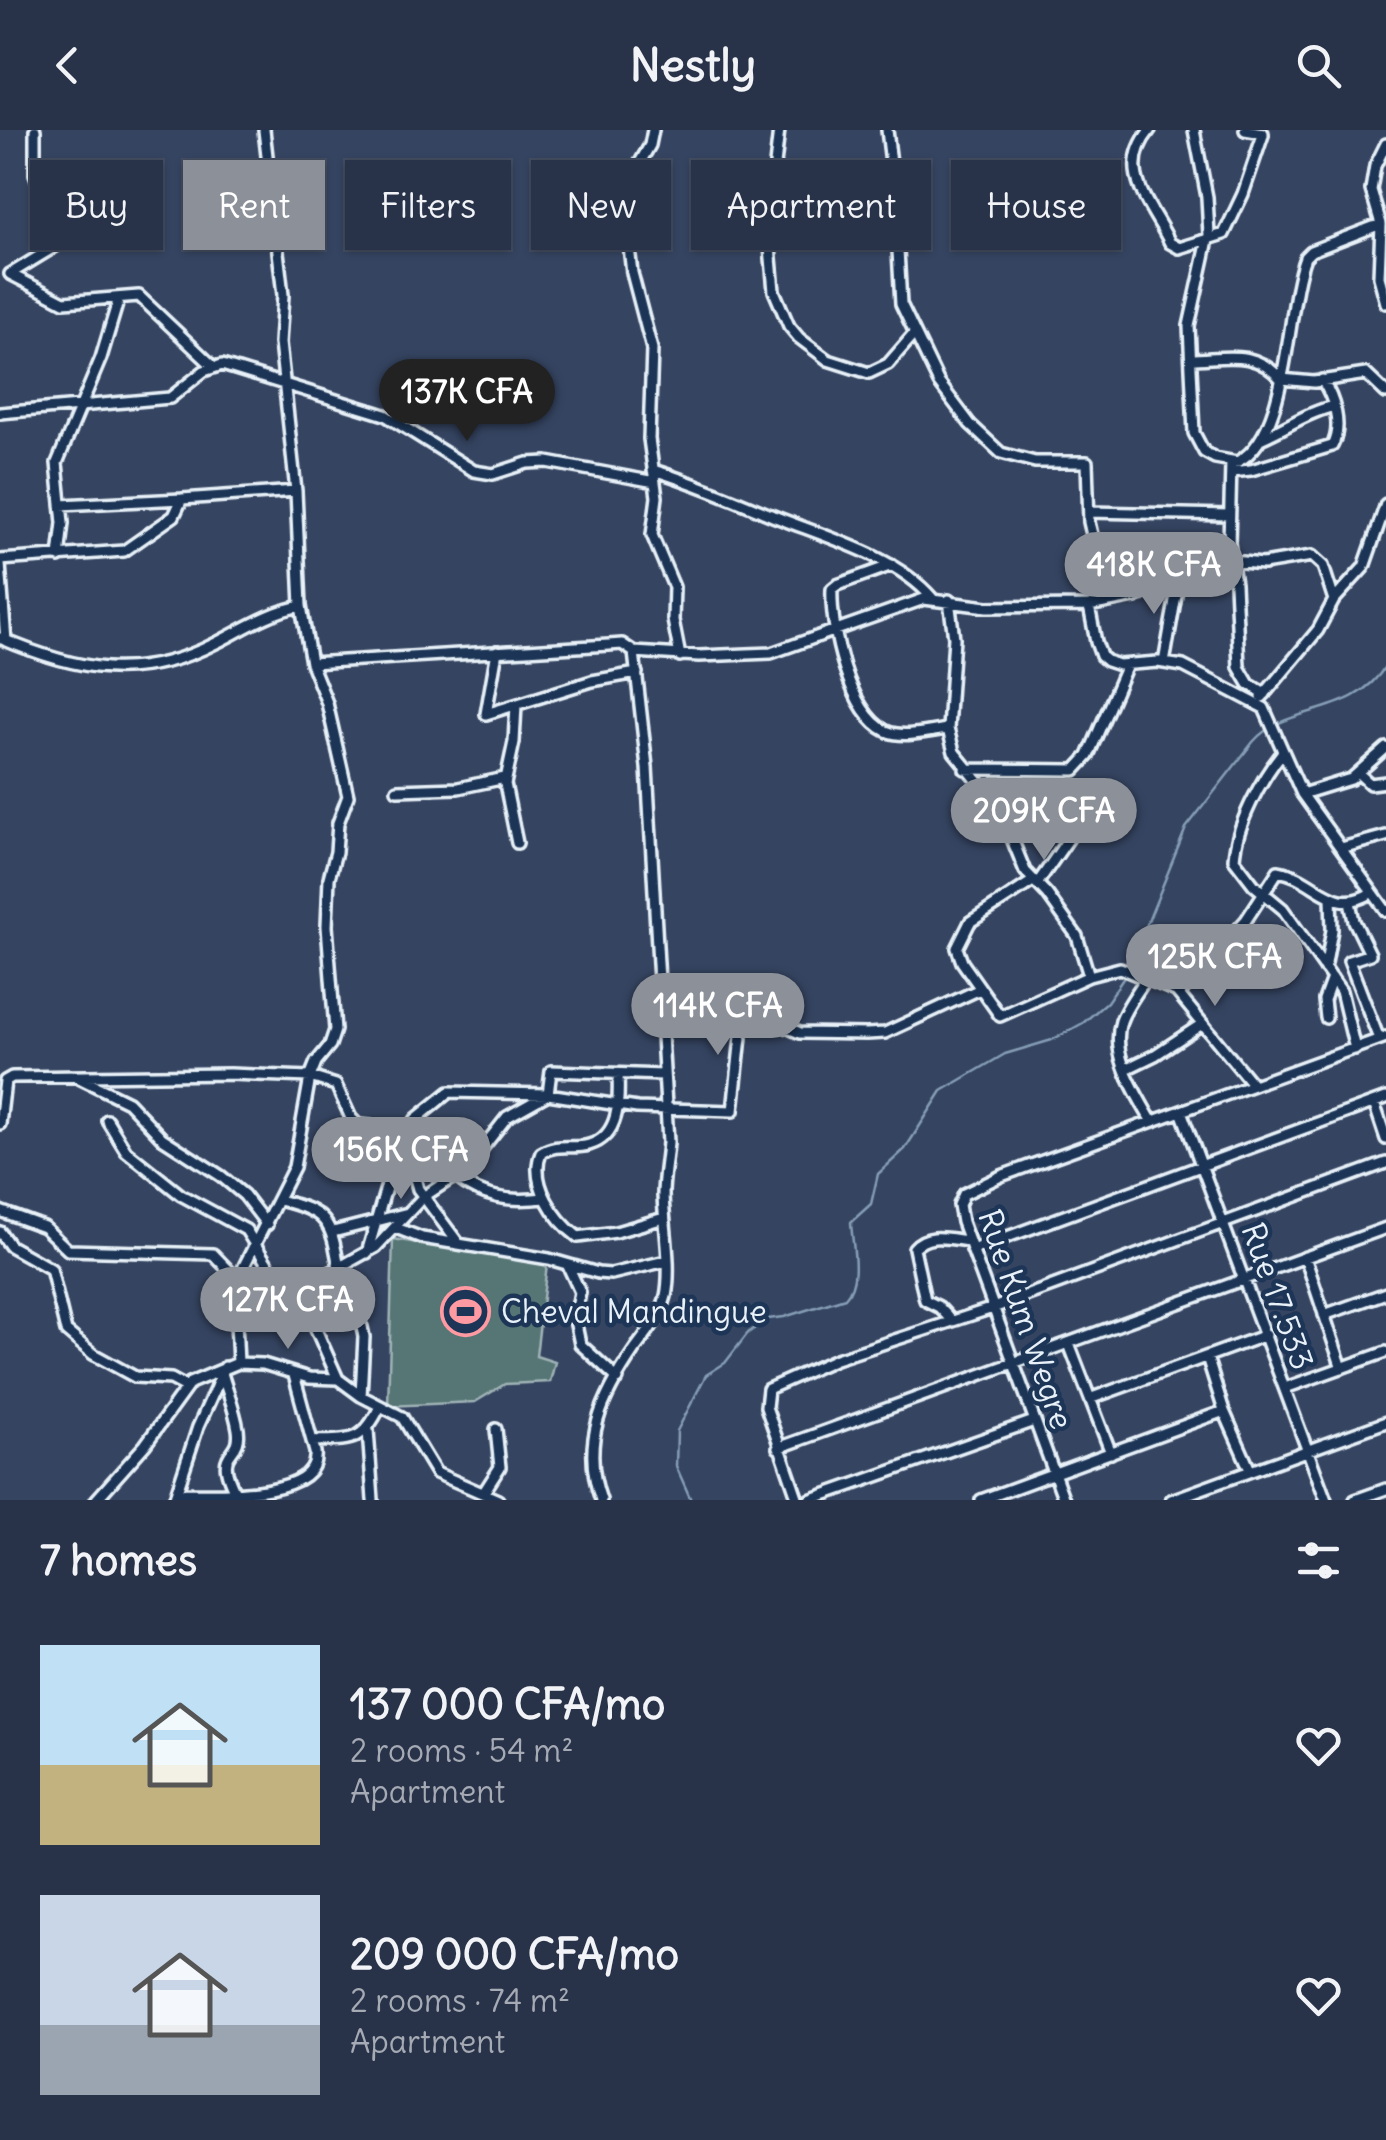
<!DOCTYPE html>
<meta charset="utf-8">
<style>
:root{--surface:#283349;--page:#303b50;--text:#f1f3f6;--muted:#a5aab4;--line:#444e61;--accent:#8c9099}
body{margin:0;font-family:Delius,sans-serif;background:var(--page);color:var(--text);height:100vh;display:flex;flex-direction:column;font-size:38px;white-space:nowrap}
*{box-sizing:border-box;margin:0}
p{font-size:32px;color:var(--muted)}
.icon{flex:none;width:55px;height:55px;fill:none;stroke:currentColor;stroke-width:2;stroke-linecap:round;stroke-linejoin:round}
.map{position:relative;height:1370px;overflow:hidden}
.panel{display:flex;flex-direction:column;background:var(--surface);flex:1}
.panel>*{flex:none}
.hud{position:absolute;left:30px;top:30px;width:1328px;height:90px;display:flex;gap:20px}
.price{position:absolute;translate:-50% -85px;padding:0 22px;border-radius:35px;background:var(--accent);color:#fff;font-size:32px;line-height:65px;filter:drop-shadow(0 2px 5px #0008)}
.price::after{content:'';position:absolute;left:50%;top:60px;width:30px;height:22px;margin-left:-15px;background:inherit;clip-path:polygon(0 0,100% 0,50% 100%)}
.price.current{background:#222;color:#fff}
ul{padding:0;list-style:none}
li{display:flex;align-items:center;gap:30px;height:250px;padding:0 40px}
li span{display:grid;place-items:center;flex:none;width:280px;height:200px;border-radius:0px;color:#555}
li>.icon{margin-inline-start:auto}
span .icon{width:120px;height:120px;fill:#fffc;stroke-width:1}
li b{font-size:42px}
h2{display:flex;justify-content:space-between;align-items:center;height:120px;padding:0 40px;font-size:42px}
.tag{padding:0 35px;border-radius:0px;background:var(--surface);box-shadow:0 2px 8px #0004,0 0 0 2px var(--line);font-size:35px;line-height:90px}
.tag.current{background:var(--accent);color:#fff}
header{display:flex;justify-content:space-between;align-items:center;height:130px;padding:0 40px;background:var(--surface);font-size:45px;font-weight:700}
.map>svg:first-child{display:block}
.green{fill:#567574;stroke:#9fb3b6;stroke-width:2.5}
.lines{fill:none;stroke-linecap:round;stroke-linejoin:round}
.stream{stroke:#869eb6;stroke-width:2.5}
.minor-casing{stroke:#e8f1f8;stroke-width:16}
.minor{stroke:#1d3557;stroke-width:9}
.labels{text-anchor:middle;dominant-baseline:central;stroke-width:9;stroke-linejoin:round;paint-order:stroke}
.street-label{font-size:32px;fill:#e8f1f8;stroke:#1d3557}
.poi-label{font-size:32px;fill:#e8f1f8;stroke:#1d3557;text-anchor:start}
</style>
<header><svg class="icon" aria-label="back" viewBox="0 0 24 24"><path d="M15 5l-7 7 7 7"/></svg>Nestly<svg class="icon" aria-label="search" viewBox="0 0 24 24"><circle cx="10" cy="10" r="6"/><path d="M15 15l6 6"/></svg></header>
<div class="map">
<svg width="1386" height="1370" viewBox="0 0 1386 1370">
<rect width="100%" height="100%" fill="#354461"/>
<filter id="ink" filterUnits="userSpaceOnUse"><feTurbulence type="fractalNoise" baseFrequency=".01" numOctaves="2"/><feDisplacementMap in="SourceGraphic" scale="20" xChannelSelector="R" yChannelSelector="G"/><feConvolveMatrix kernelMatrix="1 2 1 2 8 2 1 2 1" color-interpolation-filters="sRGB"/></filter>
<g filter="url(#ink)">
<path class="green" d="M393 1109 547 1134 536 1226 555 1232 550 1252 505 1254 475 1272 388 1276Z"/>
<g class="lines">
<path class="stream" d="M1130 836 1186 698 1253 612C1286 573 1354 589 1386 535
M691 1370 676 1336 677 1301 706 1245 725 1233 748 1203 768 1189 784 1187 845 1168C862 1150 852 1115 851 1092L871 1074 878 1044 905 1019 942 961 1005 924 1052 910 1083 893 1107 872 1127 843"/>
<defs>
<path id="minor" d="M264 0 283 165 280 213 296 361 301 476 311 533 609 515 622 514 634 522 647 637 668 1012C667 1029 663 1048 663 1065 664 1096 672 1137 666 1166 661 1186 647 1203 635 1219 602 1267 580 1312 601 1370
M653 0 650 15 630 50 626 91 632 143 652 219 649 309 657 367 652 405 674 457 673 490 680 526
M779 0 768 95 774 161 789 196 799 208 828 230 869 243 888 234 915 203
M887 0 895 66 901 174 939 253 970 294 1001 323 1035 332H1087L1089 392 1093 409 1135 467
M1150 0C1116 41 1151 74 1170 113L1179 118 1224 104 1243 64 1263 5
M1194 0 1207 67 1209 105 1189 196 1194 303 1204 322 1215 328 1237 332C1291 304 1285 180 1305 127L1311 121 1381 94
M1245 0 1263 3
M1386 14 1375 36 1371 60 1381 94 1379 147 1386 173
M10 144 64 172 139 166 214 237
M10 144 56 116 43 89V65L35 44V0
M1191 229C1228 228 1254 219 1281 249L1314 252 1366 244 1386 263
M0 283 170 268 204 241 222 235 385 285 474 341 493 344 527 333 547 332 655 352
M1262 308C1286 298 1308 282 1334 276
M1231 333 1229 413 1235 454 1239 537 1249 554 1265 564
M653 340C690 351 725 366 761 381 814 404 894 423 932 468
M1231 342 1251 340 1332 316C1343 296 1334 268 1322 250
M61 375 182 369
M1089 382 1229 385
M59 427 63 393 57 333 101 228 119 168
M0 430 124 421 174 386 182 369 296 361
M1232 431 1263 434 1312 426 1323 436 1334 470
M0 434 6 511
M892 435 837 455 832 459C830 497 849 583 886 601 903 609 930 601 948 599
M949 470 954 508 948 599 954 622 999 677 1025 741 1047 764 1077 806 1089 846 1120 838 1176 861 1253 955
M1089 476 1096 512 1101 526 1107 531 1119 535 1158 532 1183 536 1264 578 1302 664 1386 781
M0 508C76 541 138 553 216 513 244 499 269 482 301 476
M497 521 486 584 592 551 637 543
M634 522 699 526 771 523 924 469 987 477 1089 476 1135 467 1169 454 1229 413
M1164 533 1179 448
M1262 567 1318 500 1334 470 1364 437 1386 374
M516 575 514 612 505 654 517 713
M1282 623C1261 649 1236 695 1234 729L1254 755 1283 779 1341 861 1355 919
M965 639 1075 640 1088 626 1127 535
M1358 643 1370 654 1386 652
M397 660 458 658 505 648
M1302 664 1351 649 1386 618
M1341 718 1386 706
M1033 751 970 792 957 818 962 832 1000 886 1089 846
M1037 754 1085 685 1089 666
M1350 772 1354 791 1370 824 1349 831 1379 909
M1325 839 1332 800 1331 767
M1146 849C1137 862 1126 877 1121 891 1110 925 1136 963 1151 990
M659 863 744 879 800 903 867 904 885 903 980 859
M1179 864 1246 790 1278 741C1316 747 1332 787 1371 763
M1326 888 1324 870 1332 848
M1126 939 1155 925 1202 894
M618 944C619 968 621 1006 589 1015 572 1020 558 1012 541 1023 529 1053 555 1090 578 1107L616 1102 664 1088
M79 948 128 972 162 1008 221 1046 244 1065 267 1095
M1374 973 1386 1009
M1181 981 1326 1370
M107 990 126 1021 181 1065 246 1100 274 1145 302 1168 338 1249 361 1266 402 1287 436 1343 498 1370
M0 994 5 951 12 947 230 944 310 947 336 955 351 988 358 995 410 999
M404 1009 418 1059 459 1114
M455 1047C484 1069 510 1072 545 1068
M279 1070C327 1082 331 1090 339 1138
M0 1081 44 1097 68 1120 213 1124 241 1153
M396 1098 422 1108 549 1129 598 1143 611 1144 666 1131
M0 1102 10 1116 51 1139 66 1201 93 1224 135 1247 171 1249 186 1257
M333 1102 408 1083
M972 1120 1386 968
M367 1123 397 1020 416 989 449 962 548 964 637 978 733 981 744 879
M1305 1127 1342 1238
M343 1136V1171L362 1197 364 1207 361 1266
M568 1136 580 1162 575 1190 580 1214 618 1249
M297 1161 376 1117 423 1067 466 1039 507 987 548 964 551 941 663 945
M1324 1185 1386 1163
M952 1191 939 1177 925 1170 914 1118C928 1102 949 1109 969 1111
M1069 1214 1111 1323
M1207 1227 1224 1281 1250 1340
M238 1233 263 1234 309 1248 338 1249
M222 1243C227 1261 235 1280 238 1299 243 1331 210 1316 237 1366
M1285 1258 1386 1222
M1092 1268 1266 1205
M368 1300 373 1370
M312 1311C349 1310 363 1314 380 1276
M778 1318 1386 1098
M484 1362 500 1337 496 1299
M177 1363C209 1363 321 1370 315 1322L294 1245
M96 1370 145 1315 190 1253 238 1233 236 1191 244 1136 294 1037 310 947 316 932 330 915 335 900 327 796 329 748 336 722 338 693 348 666 327 573 311 533
M174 1370 198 1297 225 1237
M798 1370 766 1277 768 1259 836 1229 993 1178 1386 1033
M809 1370 1034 1291
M981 1370 1224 1281
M1064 1370 962 1092 959 1075 964 1064 1001 1046 1386 907
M1171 1370 1386 1292
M1355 1370 1386 1359"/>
</defs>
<use href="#minor" class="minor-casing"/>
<use href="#minor" class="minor"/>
</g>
</g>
<defs>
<symbol id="stadium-ring" viewBox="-11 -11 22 22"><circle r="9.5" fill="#1d3557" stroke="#ff9aa2" stroke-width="1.5"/><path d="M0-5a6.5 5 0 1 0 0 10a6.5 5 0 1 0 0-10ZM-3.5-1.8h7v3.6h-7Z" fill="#ff9aa2"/></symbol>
</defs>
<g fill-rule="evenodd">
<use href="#stadium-ring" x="438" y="1154" width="55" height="55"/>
</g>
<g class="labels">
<g class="street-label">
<text transform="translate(1278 1166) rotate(70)">Rue 17.533</text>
<text transform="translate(1026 1189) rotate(71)">Rue Kum Wegre</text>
</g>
<g class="poi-label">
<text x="501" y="1181">Cheval Mandingue</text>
</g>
</g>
</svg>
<b class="price current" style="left:467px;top:314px">137K CFA</b>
<b class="price" style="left:1154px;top:487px">418K CFA</b>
<b class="price" style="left:1044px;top:733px">209K CFA</b>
<b class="price" style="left:1215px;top:879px">125K CFA</b>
<b class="price" style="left:718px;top:928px">114K CFA</b>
<b class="price" style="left:401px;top:1072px">156K CFA</b>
<b class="price" style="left:288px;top:1222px">127K CFA</b>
<div class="hud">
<a class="tag">Buy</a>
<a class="tag current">Rent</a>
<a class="tag">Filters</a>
<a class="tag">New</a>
<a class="tag">Apartment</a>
<a class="tag">House</a>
</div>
</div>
<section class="panel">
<h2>7 homes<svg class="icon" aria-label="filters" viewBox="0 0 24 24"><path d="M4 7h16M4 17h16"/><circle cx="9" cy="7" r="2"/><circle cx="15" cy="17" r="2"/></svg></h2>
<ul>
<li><span style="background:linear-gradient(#bfe0f5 60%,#c2b280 0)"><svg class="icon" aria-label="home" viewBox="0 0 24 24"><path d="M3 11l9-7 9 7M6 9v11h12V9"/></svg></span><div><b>137 000 CFA/mo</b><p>2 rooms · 54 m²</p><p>Apartment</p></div><svg class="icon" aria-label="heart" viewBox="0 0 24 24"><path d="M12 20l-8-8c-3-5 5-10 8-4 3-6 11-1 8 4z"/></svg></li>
<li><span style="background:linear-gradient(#c9d6e8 65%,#9aa5b1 0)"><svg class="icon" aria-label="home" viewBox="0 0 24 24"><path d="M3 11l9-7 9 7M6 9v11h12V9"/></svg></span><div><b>209 000 CFA/mo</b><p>2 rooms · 74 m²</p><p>Apartment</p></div><svg class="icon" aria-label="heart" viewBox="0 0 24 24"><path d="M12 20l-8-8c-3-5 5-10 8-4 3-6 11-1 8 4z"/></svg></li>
</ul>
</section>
